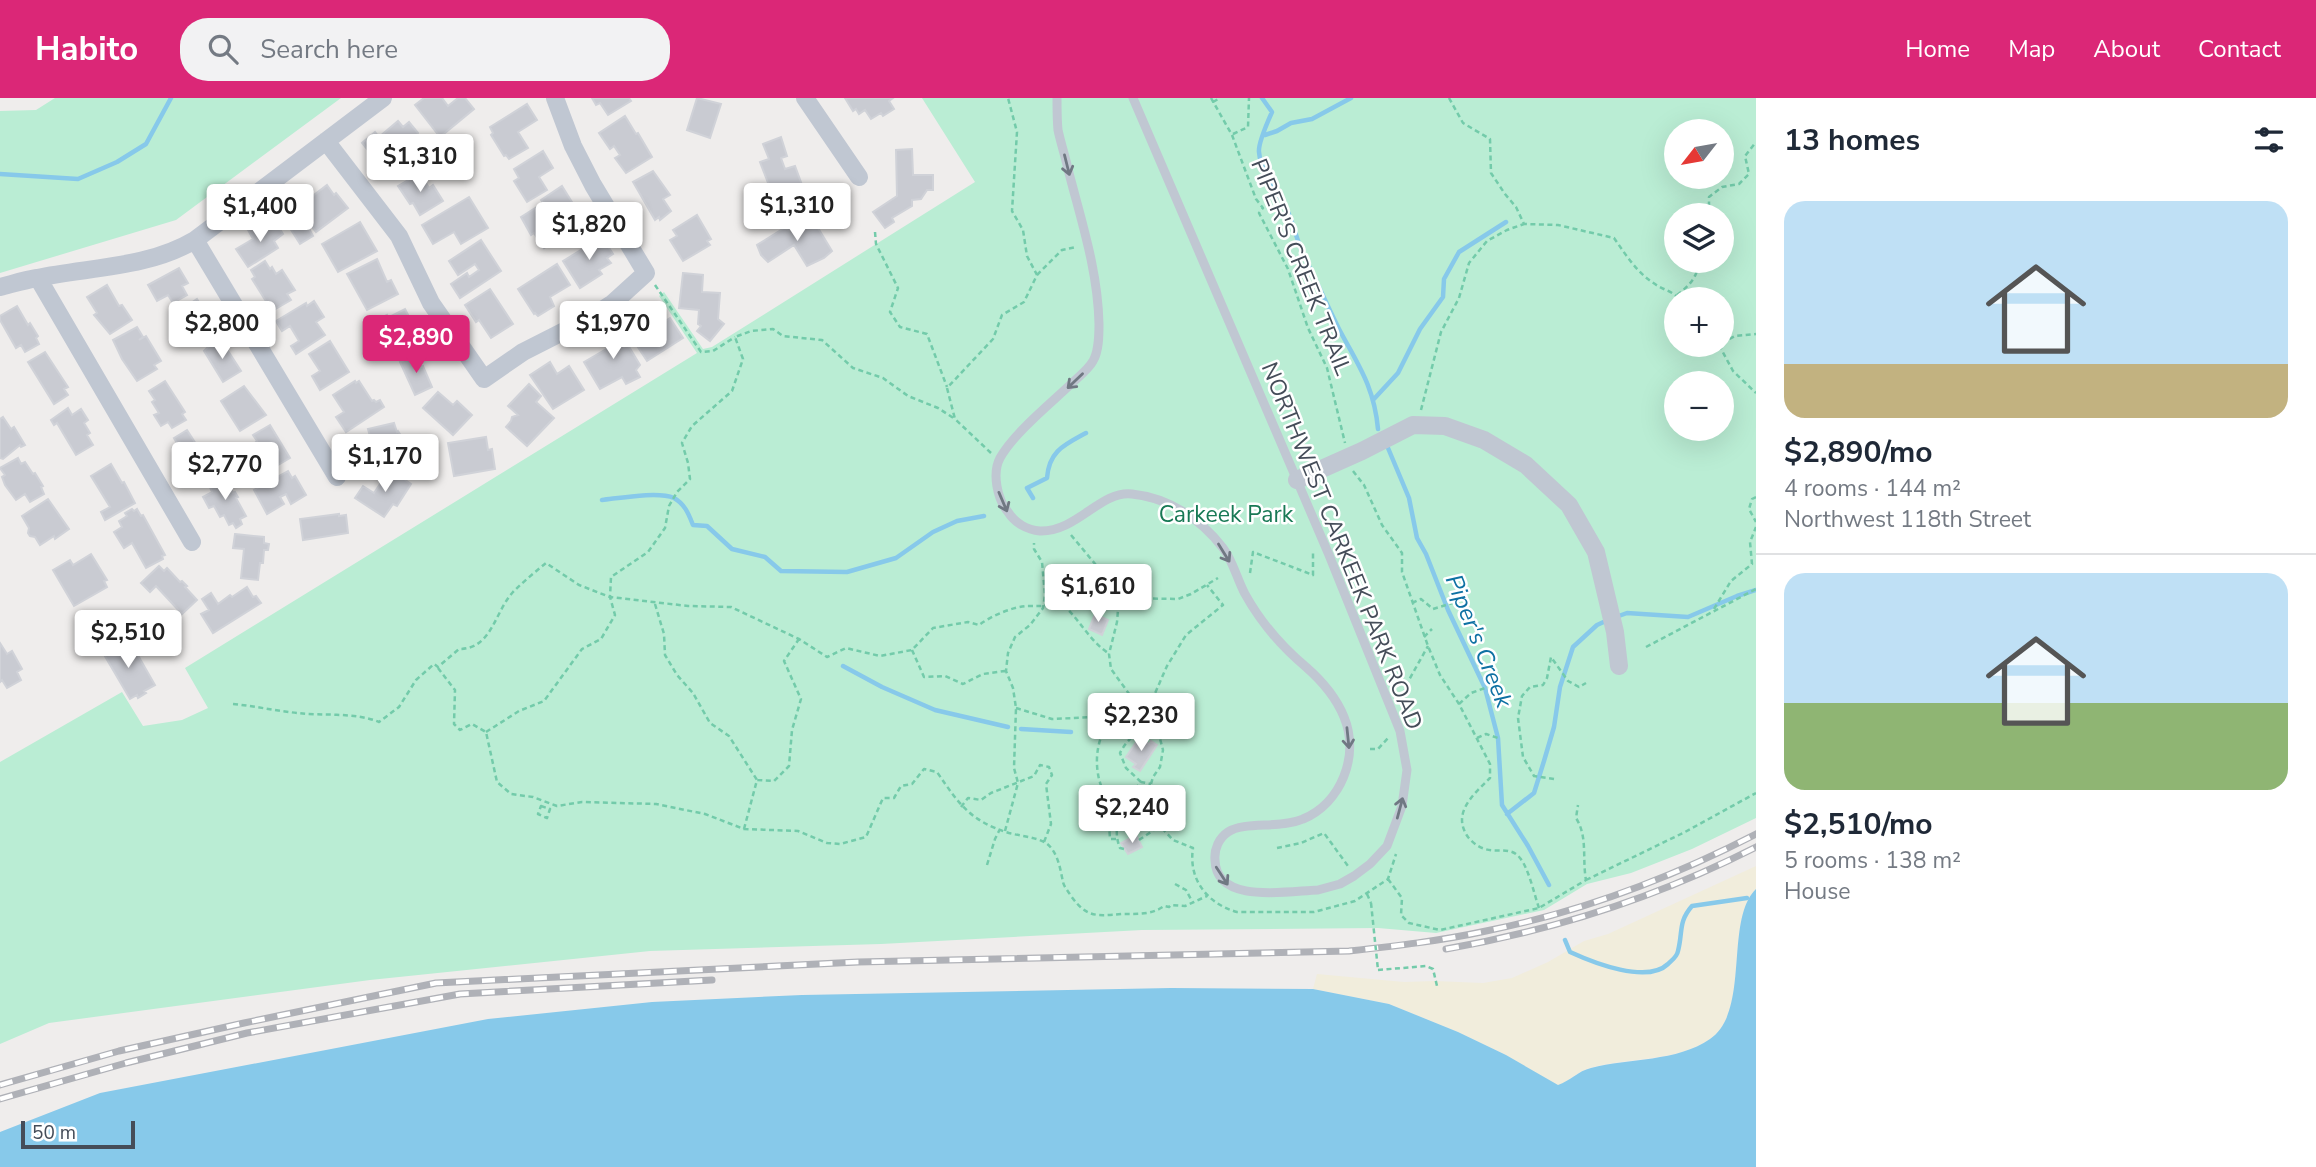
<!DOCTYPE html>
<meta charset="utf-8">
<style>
:root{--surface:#fff;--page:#f2f2f3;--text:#1f2937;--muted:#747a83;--line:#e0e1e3;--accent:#db2777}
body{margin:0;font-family:"Nunito Sans",sans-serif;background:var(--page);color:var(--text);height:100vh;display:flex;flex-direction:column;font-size:26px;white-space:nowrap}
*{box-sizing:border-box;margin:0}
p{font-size:23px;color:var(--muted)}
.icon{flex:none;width:38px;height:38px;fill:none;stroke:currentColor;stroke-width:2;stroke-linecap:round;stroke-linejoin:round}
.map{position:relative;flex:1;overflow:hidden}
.sheet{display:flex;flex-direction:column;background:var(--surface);width:560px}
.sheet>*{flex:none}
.needle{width:46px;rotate:239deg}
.fabs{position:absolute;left:1664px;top:21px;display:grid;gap:14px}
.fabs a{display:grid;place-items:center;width:70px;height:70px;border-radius:50%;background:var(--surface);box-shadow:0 7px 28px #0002;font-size:35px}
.scale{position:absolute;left:21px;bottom:18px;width:114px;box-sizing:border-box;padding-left:7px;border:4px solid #454d59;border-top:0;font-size:19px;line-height:24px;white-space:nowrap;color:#454d59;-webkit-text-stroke:5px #fff;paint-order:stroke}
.price{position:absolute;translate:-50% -60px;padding:0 16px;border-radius:7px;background:#fff;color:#222;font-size:23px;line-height:46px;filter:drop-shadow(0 2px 4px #0008)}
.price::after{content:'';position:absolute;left:50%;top:42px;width:21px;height:16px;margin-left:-10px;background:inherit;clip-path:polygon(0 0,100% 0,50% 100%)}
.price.selected{background:var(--accent);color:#fff}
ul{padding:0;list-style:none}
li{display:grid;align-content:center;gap:14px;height:371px;padding:0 28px}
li+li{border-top:2px solid var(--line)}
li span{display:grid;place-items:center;height:217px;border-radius:21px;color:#555}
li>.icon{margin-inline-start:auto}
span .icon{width:126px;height:126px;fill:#fffc;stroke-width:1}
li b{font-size:30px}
h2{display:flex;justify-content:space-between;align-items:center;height:84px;padding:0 28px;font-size:30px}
header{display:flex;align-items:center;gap:42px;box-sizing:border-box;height:98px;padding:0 35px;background:var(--accent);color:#fff}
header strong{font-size:33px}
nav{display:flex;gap:38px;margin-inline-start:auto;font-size:24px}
.search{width:490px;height:63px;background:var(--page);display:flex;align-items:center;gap:18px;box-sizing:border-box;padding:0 24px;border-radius:28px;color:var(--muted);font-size:26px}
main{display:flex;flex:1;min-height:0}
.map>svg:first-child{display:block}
.green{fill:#baedd4;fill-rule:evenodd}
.sand{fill:#f1eddc}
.water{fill:#87c9ea}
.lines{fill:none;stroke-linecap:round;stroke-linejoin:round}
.stream{stroke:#87c9ea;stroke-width:4.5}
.building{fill:#c9cbd2;stroke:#d0d2d8;stroke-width:2}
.path{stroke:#73cbaa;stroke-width:2.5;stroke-dasharray:5 3.5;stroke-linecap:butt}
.lane{stroke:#c0c7d2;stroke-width:9}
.street{stroke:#c0c7d2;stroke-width:18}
.rail-casing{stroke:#afb1b7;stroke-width:7}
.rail{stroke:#fff;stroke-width:4.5;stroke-dasharray:13;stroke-linecap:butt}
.path-bridge{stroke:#73cbaa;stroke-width:2.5;stroke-dasharray:5 3.5;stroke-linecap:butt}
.oneway{stroke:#707883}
.labels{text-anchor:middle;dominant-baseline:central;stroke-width:5;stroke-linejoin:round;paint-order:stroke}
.street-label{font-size:23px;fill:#454d59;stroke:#fff}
.park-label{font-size:23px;fill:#187955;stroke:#fff}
.water-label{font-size:24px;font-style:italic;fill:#0e71a3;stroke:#fff}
</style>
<header>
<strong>Habito</strong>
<div class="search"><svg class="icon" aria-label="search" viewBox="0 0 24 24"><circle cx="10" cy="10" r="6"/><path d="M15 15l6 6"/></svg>Search here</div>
<nav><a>Home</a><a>Map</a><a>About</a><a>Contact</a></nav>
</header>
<main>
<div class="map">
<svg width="1756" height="1069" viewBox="0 0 1756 1069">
<rect width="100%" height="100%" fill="#efedec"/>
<path class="green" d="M55 0H341L176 122 0 175V13L36 12Z
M922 0H1756V720L1692 751 1631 775 1587 786 1544 812 1436 835 1378 830 1142 832 881 846 650 853 370 882 49 925 0 946V664L122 594 143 628 182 622 208 610 185 570 697 255 659 198 664 194 703 251 712 249 975 84ZM1676 33H1722V79H1676ZM1676 117H1722V163H1676ZM1676 201H1722V247H1676ZM1676 285H1722V331H1676Z"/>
<path class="sand" d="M1756 768V791C1724 823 1751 913 1710 941 1677 964 1629 959 1590 970 1578 973 1569 983 1558 988L1506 957 1458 934 1389 906 1313 891 1317 876 1404 884 1435 883 1483 885 1512 880 1548 864 1584 843 1608 836Z"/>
<path class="water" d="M1756 791V1069H0V1034L100 995 488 921 652 904 802 897 1171 890 1313 891 1389 906 1458 934 1506 957 1558 987C1570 983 1578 973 1591 970 1629 960 1677 964 1710 941 1751 913 1724 822 1756 791Z"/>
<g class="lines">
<path class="stream" d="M1262 0 1272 14C1268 23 1258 46 1259 54 1261 75 1275 90 1285 107 1293 123 1296 141 1304 158 1316 182 1327 207 1339 231 1358 267 1374 288 1378 331
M1265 37 1277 33 1291 25 1312 21 1351 0
M0 76 78 81 117 64 146 46 171 0
M1373 302 1398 275 1420 231 1443 199 1444 181 1459 154 1506 124
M1388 350 1409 400 1417 440 1426 456 1448 512 1485 590 1498 640 1502 707 1528 748 1549 787
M1033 400 1027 390 1047 380C1049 353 1064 347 1086 335
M602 402C620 400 658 393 674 400 685 406 689 417 693 427L707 428 732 451 765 459 781 473 847 474 896 460 933 434 957 423 984 418
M1616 519 1627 515 1688 519 1737 498 1756 492
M843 568 882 589 935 612 1008 629
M1021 631 1071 634
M1507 716 1534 695 1544 663 1554 629 1560 589 1573 549 1597 527 1608 522
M1565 842 1570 854C1594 865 1647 886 1668 866 1672 862 1677 859 1678 853 1683 834 1678 824 1692 808L1747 800"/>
</g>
<path class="building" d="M424 0H442L448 8 458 0H465L474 11 440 39 415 7Z
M592 0H629L631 3 608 17 600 5 596 7Z
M697 0 721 6 710 40 687 32Z
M845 0H893L889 3 894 11 883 18 881 15 871 21 865 12 859 16 856 11 853 13Z
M527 6 537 22 518 34 528 50 509 61 506 57 504 58 491 37 493 35 490 29Z
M625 18 636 36 638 35 652 59 626 75 615 60 620 57 614 48 610 51 599 35Z
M398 23 403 29 409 24 418 35 415 42 380 67 362 45 375 34 379 39Z
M781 39 787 58 781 60 785 71 795 68 802 87 773 98 760 64 769 61 763 46Z
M912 51 913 77H933V92H927L921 101 912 102V108L892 120 894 124 885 130 873 114 897 98 896 52Z
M543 53 553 70 539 79 547 92 527 104 514 83 519 80 514 71Z
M653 73 670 97 663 101 671 113 660 122 659 119 655 122 633 84Z
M420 75 429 90 433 87 443 103 420 117 413 105 410 106 398 88Z
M327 87 334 97 336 95 348 110 316 134 297 110Z
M562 88 575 109 555 123 564 137 544 150 534 135 531 137 521 119 543 105 541 102Z
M469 99 488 130 461 146 454 134 433 146 422 127Z
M697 117 711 141 707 143 710 147 683 163 670 142 677 138 673 132Z
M302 118 313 138 300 146 288 127Z
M812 120 832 153 824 160 807 168 794 147 768 164 761 157 757 147 784 130 792 133Z
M275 123 283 136 274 143 278 150 248 169 236 151 253 141 248 132 257 127 260 132Z
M360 124 377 153 338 174 322 146Z
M602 139 613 156 607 160 611 165 599 172 602 176 580 190 563 163Z
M481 142 501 173 460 200 451 186 467 175 469 179 479 172 475 166 458 177 449 163Z
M377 161 387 184 391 182 398 196 367 212 347 176Z
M265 163 270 171 272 169 276 176 282 172 295 192 287 196 291 202 272 213 252 181 255 179 251 172Z
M557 166 570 187 550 199 554 208 538 218 535 215 534 216 518 191Z
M179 170 188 185 182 188 187 197 173 205 168 197 157 203 148 187Z
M683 175 703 177 702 194 720 195 718 221 724 226 710 243 697 233 701 228 698 226 699 212 679 210Z
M107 187 119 208 122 207 132 222 110 236 94 217 97 215 87 199Z
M490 191 513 226 491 240 479 222 476 224 465 207Z
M197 201 215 231 196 243 189 230 181 233 172 218Z
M314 203 324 219 316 224 325 237 296 256 291 248 299 243 290 228 282 233 276 223 306 205 307 208Z
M17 208 28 227 30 225 38 238 36 240 39 246 25 254 21 247 16 250 0 222V218Z
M405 211 419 238 410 243 411 246 388 257 371 225 387 217 389 222V219Z
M656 216 662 225 670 220 683 240 647 263 628 234Z
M611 225 624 249 628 247 640 267 636 272 640 279 626 286 622 279 600 291 584 264 608 250 605 246 615 239 606 244 599 232Z
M137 229 143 239 139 242 146 238 161 263 154 267 157 271 137 283 122 261 113 242Z
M221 242 241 273 223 284 204 253 213 244 215 246Z
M330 243 349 274 320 292 312 278 320 273 309 256Z
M45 254 68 289 64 291 68 297 54 306 28 264Z
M415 257 421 269 423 268 432 289 415 297 400 264Z
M550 264 557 276 569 268 584 292 553 311 530 277Z
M165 283 185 314 182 316 186 322 172 330 168 324 161 328 154 317 159 315 152 304 155 302 149 293Z
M355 283 356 285 359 283 372 303 374 302 376 304 380 302 384 309 346 334 336 319 344 314 333 297Z
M529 286 541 298 536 304 554 320 527 348 506 329 511 323 512 319 518 317 508 308Z
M244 288 266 317 240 333 221 303Z
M438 294 453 307 457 303 472 317 453 337 423 310Z
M68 310 72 317 81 311 88 322 84 325 90 335 87 337 93 347 76 357 57 325 54 327 51 322Z
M3 319 11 331 14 329 25 347 21 349 20 347 3 361 0 360V321Z
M394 325 397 334 398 333 407 347H410L412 356 368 367 364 352 373 350 368 331Z
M270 327 290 360 273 370 256 344 257 343 253 337Z
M187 332 214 374 216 381 209 385 206 379 197 385 173 350 178 347 174 340Z
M486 339 488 352 492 351 495 371 454 378 448 345Z
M18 360 21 366 25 364 33 376 35 375 43 388 41 389 44 396 30 404 25 396 16 402 5 387 2 379 5 377 0 370Z
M111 366 122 385 124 384 135 405 105 422 101 414 110 409 91 378Z
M390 371 411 386 397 408 393 406 384 419 355 400 363 388 374 395Z
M288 373 292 380 295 378 306 397 291 406 286 396 280 399 284 406 267 416 254 392Z
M224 379 233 395 235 394 238 399 236 400 246 418 240 421 242 426 236 430 233 425 229 427 224 417 220 419 214 408 209 410 203 399 212 394 209 387Z
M48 401 69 431 55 441 54 438 40 447 35 439 30 438 28 435 29 430 22 418Z
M132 411 134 413 137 411 141 418 143 417 165 457 162 458 163 461 146 470 132 445 124 450 114 434 122 429 119 423 127 418 125 415Z
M339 416V418L346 417 348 435 303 442 300 421Z
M235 436 264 439V445L269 446 268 452H264L263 465H260L258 482 241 480 244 451 233 450Z
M91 456 107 482 104 483 107 489 74 508 53 472 70 462 73 467Z
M159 468 164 473 167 470 180 484 182 483 187 488 185 489 197 502 182 516 156 488 150 494 141 485Z
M247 489 253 499 256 498 261 505 213 535 201 516 209 512 202 501 211 495 218 506 230 497 232 499Z
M1095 516 1108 522 1102 537 1089 531Z
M113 539 126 560 136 554 155 587 144 593 146 595 138 600 137 597 130 601 99 548Z
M0 545 7 556 12 553 22 571 17 574 21 582 7 590 2 582 0 584Z
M1139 640 1149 646 1151 643 1157 647 1140 673 1133 669 1136 666 1126 659Z
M1136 737 1142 749 1128 756 1121 745Z"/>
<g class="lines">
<path class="path" d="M1211 0 1232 37 1256 101 1263 110 1259 115 1288 171 1308 230 1327 270 1345 345
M1449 0 1463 25 1490 41 1491 75 1505 96 1516 109 1524 126 1558 127 1614 140C1626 157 1637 175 1655 186 1663 192 1673 193 1679 201
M1213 4 1220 0
M1233 36 1248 29 1249 0
M1709 117V99L1722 89 1739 86 1749 76 1745 58 1756 44
M875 134 876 146 898 190 890 214 900 229 927 236 947 289
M1037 177 1062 152 1076 149
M655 187 701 254 713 253 735 239
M1677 197C1689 188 1699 178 1698 163
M1722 245 1735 238 1756 236
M1719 247 1733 273 1756 295
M1421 312 1441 234 1459 200 1469 165 1487 143 1507 132 1524 126
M991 355 955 321 947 290 993 241 1002 217 1024 204 1037 177 1027 158 1023 132 1012 113 1017 34 1008 0
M1353 373 1364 387 1382 427 1402 455V474L1428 548 1440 577 1459 606 1490 666V680C1474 696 1451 715 1468 739 1472 744 1478 749 1485 751 1497 755 1511 748 1520 760 1529 771 1534 796 1539 810
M1756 399 1752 401 1749 411 1756 424
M1071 437 1111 485 1119 500 1117 524 1109 556 1111 571 1159 637 1163 652 1160 669 1153 679 1151 686 1160 728 1173 742 1193 750C1188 782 1208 806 1237 814H1314L1355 803 1388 781 1396 756
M1250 475 1253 454 1313 477V453
M1119 500 1178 501 1191 496 1218 480
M1412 505 1421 501 1433 511 1456 504 1464 490
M655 506 664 536 665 557 677 577 693 595 710 625 729 638 757 682
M1063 507C1080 522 1089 542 1108 555
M1714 511 1731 483 1752 466 1750 444 1756 429
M1424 539 1432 531
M1646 549 1756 491
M912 552 924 579 945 578 963 586 983 576 1005 573
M438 570 455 592 454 626 460 632 472 626 486 634 497 684 511 696 533 699 557 708 582 704 656 706 705 716 744 731 798 733 827 745 840 746 866 739 883 700H894L901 688 912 686 924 671 937 674C959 706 970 723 1009 735 1020 738 1036 739 1046 745 1058 754 1060 770 1063 784 1064 789 1068 793 1071 798 1087 820 1096 818 1122 816 1136 816 1152 817 1164 808L1169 809 1171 807 1185 808 1207 798
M233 606C255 608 276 613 298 615 323 618 355 614 379 624L399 609 416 582 434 566 438 569 459 551C492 551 494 515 513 494 523 484 535 474 546 465L579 487 610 499 688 508 731 509 799 541 827 559 846 550 880 558 912 552 933 530 968 524 979 527C991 518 1012 509 1027 508 1039 508 1044 509 1055 504L1063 507 1080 496 1087 480 1100 472
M1459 606 1471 595 1485 590
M1016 610 1052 621 1116 618
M1405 613V589L1428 548
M1145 618 1167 568 1186 537 1223 507 1207 487
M486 634 519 613 544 603 582 551 601 541 615 517 610 499 611 479 648 454 665 430 669 408 677 394 690 381 688 365 682 345 692 328 732 293 743 261 735 239 751 233 773 231 783 238 822 242 853 270 883 280 908 298 938 310 955 321
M1477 640 1486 636 1498 640
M1370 651H1378L1389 639
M1554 681 1534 678 1523 659 1518 620 1522 598 1530 589 1543 587 1547 580 1551 559 1568 583 1579 589 1586 585
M1141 684 1126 670 1120 655C1127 641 1138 633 1151 626
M541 708 550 711 547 720 538 716Z
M961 709 968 700 981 702 991 695 1034 678 1040 667 1049 669 1052 677 1046 686 1051 726 1044 744
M744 731 757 682 774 683 789 668 792 632 801 601 784 563 799 541
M1005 733 1018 685 1014 670 1016 610 1013 590 1006 573 1008 555 1015 539 1030 527 1043 510 1045 497 1042 464 1034 451V445
M1116 741H1110C1109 726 1108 712 1104 697 1102 690 1099 683 1098 676 1093 647 1105 611 1140 613
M1139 742 1160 728
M1277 750 1301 745 1324 735 1348 768
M1124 751 1120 750C1110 726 1125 702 1141 684L1151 686
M987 767 995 741 1000 731
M1388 781 1402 800 1401 817 1409 825 1440 832 1539 810 1586 782C1582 760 1588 739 1576 720L1578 707
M1586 782 1685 734 1756 695
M1175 786 1186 792 1193 805
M1367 796 1371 805
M1378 872 1426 868 1433 871 1437 888"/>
<path class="lane" d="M1057 0C1057 10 1057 22 1058 32 1061 46 1066 61 1069 75 1082 125 1098 174 1099 226 1099 237 1099 253 1093 263 1088 272 1078 279 1071 286 1050 306 1014 335 1000 360 992 375 997 401 1008 414 1015 425 1027 432 1040 433 1077 434 1101 392 1132 396 1169 400 1201 421 1223 450 1233 463 1237 481 1245 496 1260 523 1282 549 1306 569 1322 583 1336 599 1344 619 1360 658 1341 705 1303 721 1281 731 1244 723 1228 734 1219 740 1214 751 1215 762 1216 807 1288 793 1318 792L1340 786 1354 778 1370 766 1387 748 1402 708 1407 672 1400 633 1329 457 1133 0"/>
<path class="street" d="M805 0 859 79
M326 43 399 138 431 205 484 281 523 254 588 221 613 205 646 175 593 87 573 48 555 0
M195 142 337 379
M38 180 192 444
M0 189C12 186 25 182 37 180 90 169 148 170 195 142L383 0
M1297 382 1362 353 1413 327 1445 328 1484 342 1526 367 1569 407 1596 454 1615 534 1619 568"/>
<defs>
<path id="rail" d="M1446 851C1554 832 1658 799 1756 749
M0 987 119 953 244 925 436 885 858 864 1349 853C1395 848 1440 843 1486 833 1580 814 1671 780 1756 736
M0 1001 126 965 247 935 460 896 712 882"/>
</defs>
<use href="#rail" class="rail-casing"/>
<use href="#rail" class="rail"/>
<path class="path-bridge" d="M1371 805 1378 872"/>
</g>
<defs><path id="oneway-shaft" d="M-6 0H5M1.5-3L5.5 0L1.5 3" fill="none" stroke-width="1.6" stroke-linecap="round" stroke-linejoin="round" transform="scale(1.75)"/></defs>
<g class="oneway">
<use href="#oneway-shaft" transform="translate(1067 67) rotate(76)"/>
<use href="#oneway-shaft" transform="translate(1075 283) rotate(136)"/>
<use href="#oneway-shaft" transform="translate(1003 404) rotate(67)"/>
<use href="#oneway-shaft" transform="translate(1224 455) rotate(58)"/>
<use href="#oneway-shaft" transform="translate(1348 640) rotate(84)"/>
<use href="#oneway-shaft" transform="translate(1400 710) rotate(-75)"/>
<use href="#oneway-shaft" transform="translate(1222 778) rotate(57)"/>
</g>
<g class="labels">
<g class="street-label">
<text transform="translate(1301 169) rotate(68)">PIPER'S CREEK TRAIL</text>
<text transform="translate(1342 448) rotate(68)">NORTHWEST CARKEEK PARK ROAD</text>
</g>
<g class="park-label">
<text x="1226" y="416">Carkeek Park</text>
</g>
<g class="water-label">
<text transform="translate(1479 543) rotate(68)">Piper's Creek</text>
</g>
</g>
</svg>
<div class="fabs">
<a><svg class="needle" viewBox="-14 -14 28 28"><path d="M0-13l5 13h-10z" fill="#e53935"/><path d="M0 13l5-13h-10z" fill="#747a83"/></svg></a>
<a><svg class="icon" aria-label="layers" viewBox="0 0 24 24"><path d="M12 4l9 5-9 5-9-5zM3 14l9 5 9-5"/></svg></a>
<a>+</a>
<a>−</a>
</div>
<div class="scale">50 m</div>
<b class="price" style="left:420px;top:96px">$1,310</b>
<b class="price" style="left:797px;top:145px">$1,310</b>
<b class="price" style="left:260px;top:146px">$1,400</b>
<b class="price" style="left:589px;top:164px">$1,820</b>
<b class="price" style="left:222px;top:263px">$2,800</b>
<b class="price" style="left:613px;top:263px">$1,970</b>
<b class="price selected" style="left:416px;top:277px">$2,890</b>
<b class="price" style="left:385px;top:396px">$1,170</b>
<b class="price" style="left:225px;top:404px">$2,770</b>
<b class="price" style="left:1098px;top:526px">$1,610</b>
<b class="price" style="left:128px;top:572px">$2,510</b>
<b class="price" style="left:1141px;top:655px">$2,230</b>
<b class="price" style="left:1132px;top:747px">$2,240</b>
</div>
<section class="sheet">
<h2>13 homes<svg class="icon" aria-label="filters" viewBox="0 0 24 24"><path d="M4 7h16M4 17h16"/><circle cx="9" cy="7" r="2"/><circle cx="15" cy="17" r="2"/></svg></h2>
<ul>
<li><span style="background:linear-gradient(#bfe0f5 75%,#c2b280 0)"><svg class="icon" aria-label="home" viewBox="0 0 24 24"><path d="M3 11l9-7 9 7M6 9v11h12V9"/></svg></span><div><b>$2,890/mo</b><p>4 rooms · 144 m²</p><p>Northwest 118th Street</p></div></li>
<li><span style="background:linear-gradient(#bfe0f5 60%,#8fb573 0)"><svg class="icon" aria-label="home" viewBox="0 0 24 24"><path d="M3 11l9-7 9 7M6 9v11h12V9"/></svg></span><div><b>$2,510/mo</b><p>5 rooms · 138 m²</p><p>House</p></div></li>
</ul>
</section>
</main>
